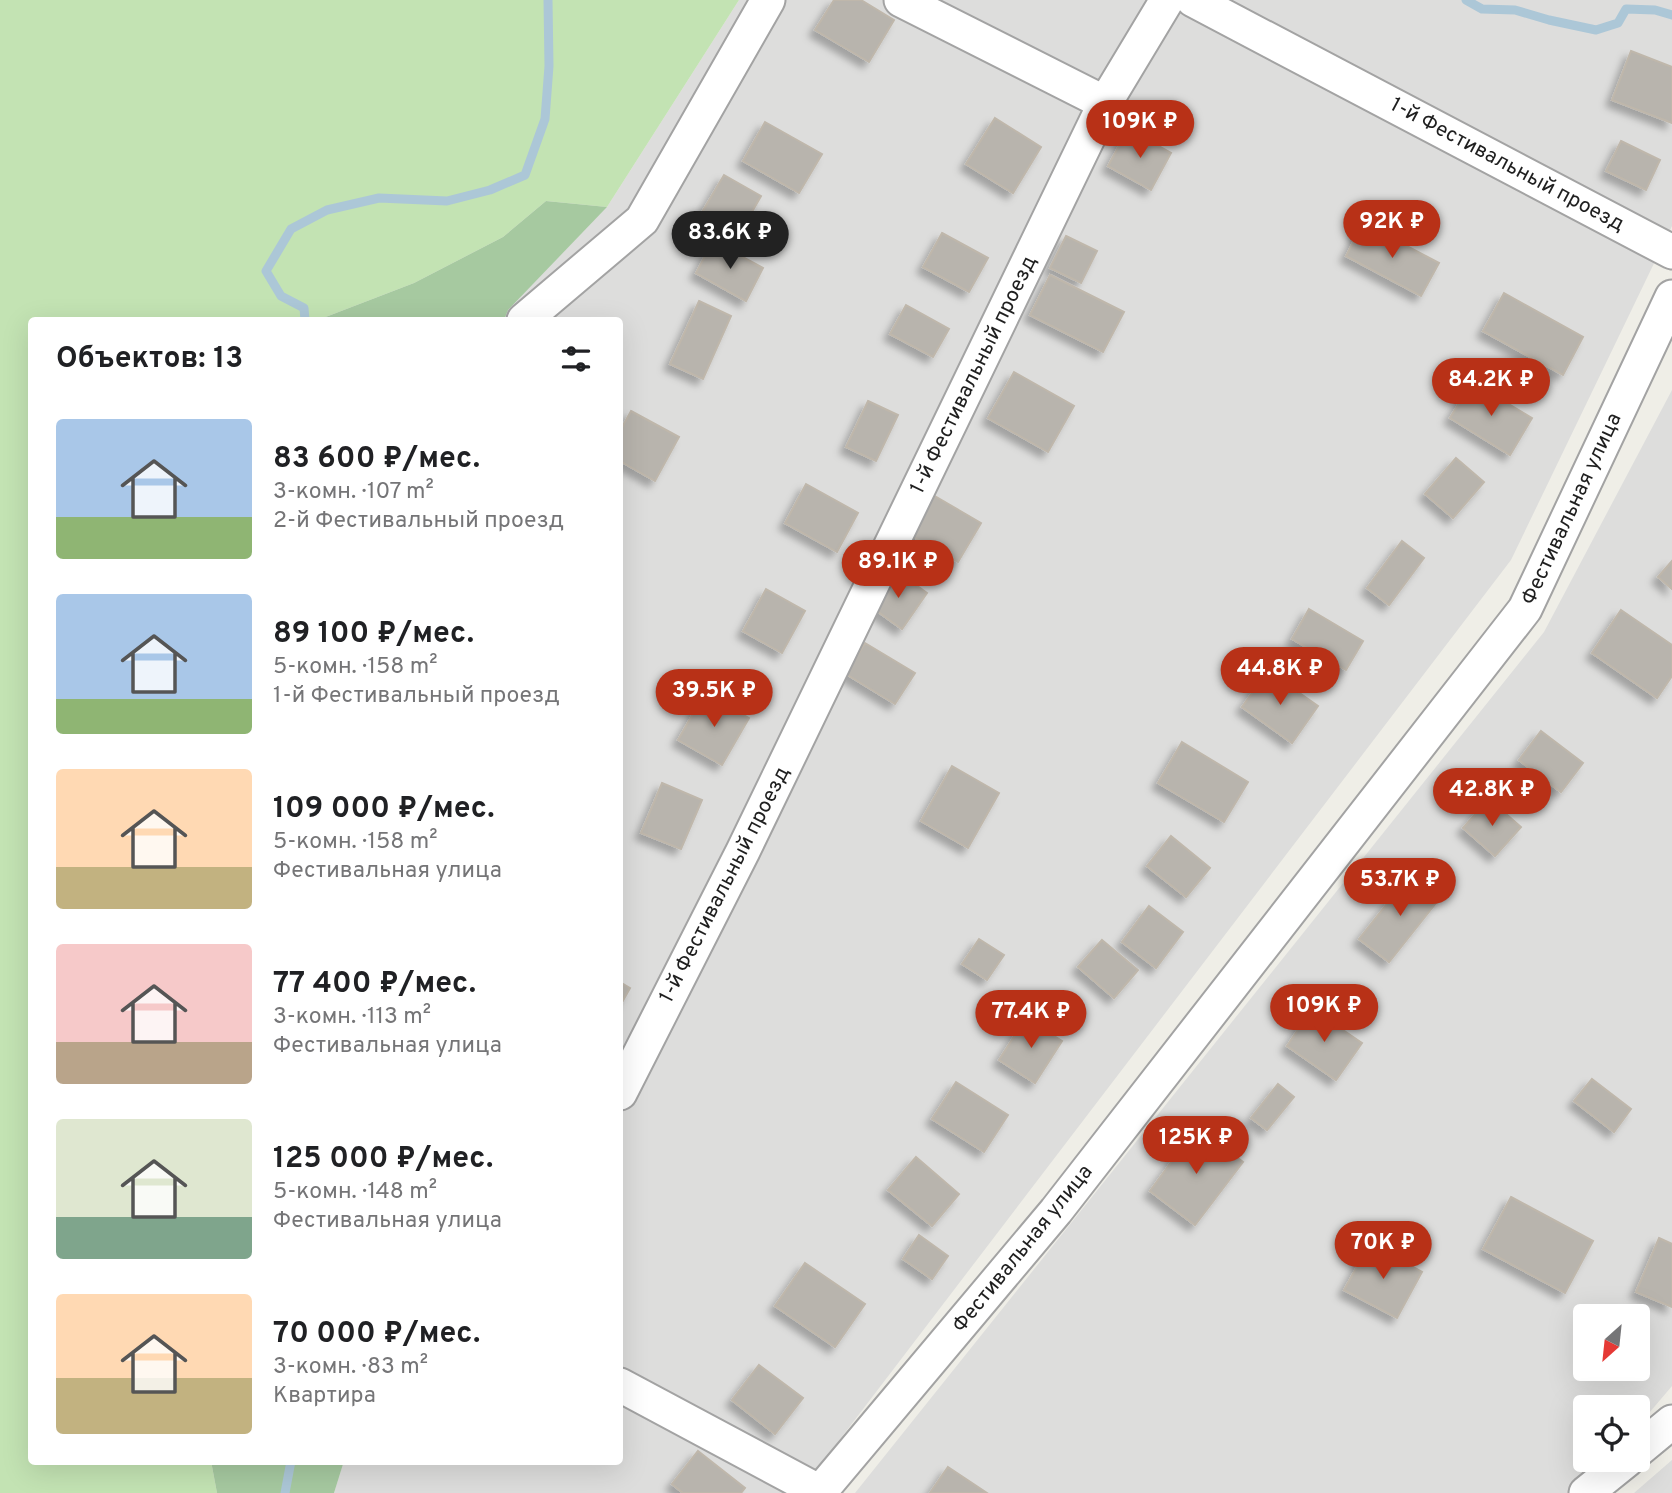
<!DOCTYPE html>
<html lang="ru">
<meta charset="utf-8">
<style>
:root{--surface:#fff;--page:#f2f2f2;--text:#202124;--muted:#757577;--accent:#b83117}
body{margin:0;font-family:Overpass,sans-serif;background:var(--page);color:var(--text);height:100vh;display:flex;flex-direction:column;font-size:26px;white-space:nowrap}
*{box-sizing:border-box;margin:0}
p{font-size:23px;color:var(--muted)}
.icon{flex:none;width:38px;height:38px;fill:none;stroke:currentColor;stroke-width:2;stroke-linecap:round;stroke-linejoin:round}
.map{position:relative;flex:1;overflow:hidden}
.details{position:absolute;left:28px;top:317px;width:595px;height:1148px;display:flex;flex-direction:column;background:var(--surface);border-radius:7px;box-shadow:0 7px 28px #0002}
.details>*{flex:none}
.needle{width:46px;rotate:207deg}
.controls{position:absolute;left:1573px;top:1304px;display:grid;gap:14px}
.controls a{display:grid;place-items:center;width:77px;height:77px;border-radius:7px;background:var(--surface);box-shadow:0 7px 28px #0002;font-size:35px}
.price{position:absolute;translate:-50% -60px;padding:0 16px;border-radius:24px;background:var(--accent);color:#fff;font-size:23px;line-height:46px;filter:drop-shadow(0 2px 4px #0008)}
.price::after{content:'';position:absolute;left:50%;top:42px;width:21px;height:16px;margin-left:-10px;background:inherit;clip-path:polygon(0 0,100% 0,50% 100%)}
.price.active{background:#222;color:#fff}
ul{padding:0;list-style:none}
li{display:flex;align-items:center;gap:21px;height:175px;padding:0 28px}
li span{display:grid;place-items:center;flex:none;width:196px;height:140px;border-radius:7px;color:#555}
li>.icon{margin-inline-start:auto}
span .icon{width:84px;height:84px;fill:#fffc;stroke-width:1}
li b{font-size:30px}
h2{display:flex;justify-content:space-between;align-items:center;height:84px;padding:0 28px;font-size:30px}
.map>svg:first-child{display:block}
.residential{fill:#dddddc;fill-rule:evenodd}
.grass{fill:#c3e3b3}
.forest{fill:#a6c9a0}
.lines{fill:none;stroke-linecap:round;stroke-linejoin:round}
.stream{stroke:#acc7d7;stroke-width:9}
.building{fill:#b8b4ad;stroke:#bfb7ab;stroke-width:2;filter:url(#shadow)}
.street-casing{stroke:#a3a3a3;stroke-width:37}
.street{stroke:#fff;stroke-width:33}
.labels{text-anchor:middle;dominant-baseline:central;stroke-width:5;stroke-linejoin:round;paint-order:stroke}
.street-label{font-size:21px;fill:#1f1f1f;stroke:#fff}
</style>
<div class="map">
<svg width="1672" height="1493" viewBox="0 0 1672 1493">
<defs>
<filter id="shadow"><feDropShadow dx="-6" dy="6" stdDeviation="3.5" flood-color="#0004"/></filter>
</defs>
<rect width="100%" height="100%" fill="#efeee7"/>
<path class="residential" d="M739 0H1672V226L1511 560 831 1451 800 1493H334L344 1461H620V320H504L507 310 607 207Z
M1672 390V1386L1638 1426V1407H1586V1460H1610L1582 1493H855L1544 632ZM1586 1316H1638V1368H1586Z
M1672 1460V1493H1634Z"/>
<path class="grass" d="M0 0H739L607 207 546 201 503 237 414 283 323 318V320H32V1461H211L217 1493H0Z"/>
<path class="forest" d="M546 201 607 207 508 310 504 320H323V318L414 283 503 237Z
M211 1461H344L334 1493H217Z"/>
<g class="lines">
<path class="stream" d="M1466 0 1482 9 1515 10 1549 20 1596 30 1618 23 1626 9 1655 10 1672 15
M305 320 304 308 281 296 266 271 291 229 327 210 379 198 447 201 490 190 525 175 545 119 549 66 548 0
M285 1493 291 1461"/>
</g>
<path class="building" d="M834 0H861L894 20 869 62 815 30Z
M1631 51 1672 67V123L1612 100Z
M995 118 1041 147 1013 193 966 164Z
M765 122 822 154 799 193 743 161Z
M1128 129 1171 153 1151 190 1108 166Z
M1621 141 1660 160 1646 190 1606 171Z
M724 175 761 196 738 236 701 214Z
M1363 223 1439 263 1421 296 1346 256Z
M942 233 988 258 969 292 923 267Z
M1066 236 1097 251 1081 283 1050 268Z
M713 241 763 268 746 301 696 273Z
M1050 275 1124 312 1103 352 1030 315Z
M1504 293 1583 337 1563 375 1483 331Z
M699 301 731 316 703 379 670 364Z
M906 305 949 329 933 357 890 334Z
M1014 372 1074 406 1048 452 988 418Z
M1472 382 1532 418 1510 455 1450 418Z
M868 401 898 415 876 461 846 447Z
M631 411 679 437 655 481 620 461V431Z
M1456 458 1484 482 1453 518 1425 494Z
M806 484 858 513 837 552 785 523Z
M933 495 981 523 958 562 910 535Z
M1402 541 1424 558 1389 605 1367 588Z
M1672 561V589L1658 577Z
M895 570 927 593 902 629 870 606Z
M766 589 805 611 782 653 743 631Z
M1309 609 1363 641 1346 670 1292 639Z
M1621 610 1672 645V676L1657 698 1592 653Z
M865 643 915 673 895 704 846 674Z
M1268 671 1318 706 1292 743 1242 707Z
M705 693 749 718 722 765 678 740Z
M1541 731 1583 763 1561 792 1519 760Z
M1182 742 1248 782 1224 822 1158 783Z
M952 766 999 793 968 848 921 821Z
M662 783 702 800 681 849 641 833Z
M1489 799 1521 827 1495 856 1463 828Z
M1171 836 1210 868 1186 897 1147 866Z
M1410 875 1440 898 1389 962 1359 939Z
M1149 906 1183 932 1156 968 1122 942Z
M979 939 1004 955 987 980 962 964Z
M1102 940 1138 970 1114 998 1078 967Z
M620 982 630 988 620 1006Z
M1312 1009 1362 1043 1336 1080 1287 1046Z
M1026 1018 1062 1041 1035 1083 999 1060Z
M1592 1079 1631 1109 1614 1132 1574 1101Z
M956 1082 1008 1115 984 1152 932 1119Z
M1278 1084 1294 1097 1267 1130 1251 1118Z
M1197 1127 1243 1162 1195 1225 1150 1191Z
M916 1157 959 1194 932 1226 888 1190Z
M1511 1197 1593 1241 1565 1293 1483 1249Z
M919 1235 948 1256 932 1279 903 1259Z
M1659 1238 1672 1244V1307L1636 1292Z
M1370 1243 1422 1272 1397 1318 1344 1290Z
M805 1263 865 1304 835 1347 775 1306Z
M759 1365 803 1398 775 1434 732 1400Z
M698 1451 745 1488 741 1493H683L672 1484Z
M948 1467 987 1493H930Z"/>
<g class="lines">
<defs>
<path id="street" d="M901 0 1105 103
M1193 0 1672 252
M524 320 642 220 768 0
M620 1093 743 851 1105 103 1167 0
M620 1385 820 1492
M1638 1450 1672 1422
M819 1493 1056 1211 1525 609 1672 297
M1586 1493 1627 1460"/>
</defs>
<use href="#street" class="street-casing"/>
<use href="#street" class="street"/>
</g>
<g class="labels">
<g class="street-label">
<text transform="translate(1507 165) rotate(28)">1-й Фестивальный проезд</text>
<text transform="translate(974 375) rotate(-64)">1-й Фестивальный проезд</text>
<text transform="translate(1572 509) rotate(-65)">Фестивальная улица</text>
<text transform="translate(725 885) rotate(-63)">1-й Фестивальный проезд</text>
<text transform="translate(1023 1249) rotate(-51)">Фестивальная улица</text>
</g>
</g>
</svg>
<div class="controls">
<a><svg class="needle" viewBox="-14 -14 28 28"><path d="M0-13l5 13h-10z" fill="#e53935"/><path d="M0 13l5-13h-10z" fill="#757577"/></svg></a>
<a><svg class="icon" aria-label="locate" viewBox="0 0 24 24"><circle cx="12" cy="12" r="6"/><path d="M12 2v4M12 18v4M2 12h4M18 12h4"/></svg></a>
</div>
<b class="price" style="left:1140px;top:160px">109K ₽</b>
<b class="price" style="left:1392px;top:260px">92K ₽</b>
<b class="price active" style="left:730px;top:271px">83.6K ₽</b>
<b class="price" style="left:1491px;top:418px">84.2K ₽</b>
<b class="price" style="left:898px;top:600px">89.1K ₽</b>
<b class="price" style="left:1280px;top:707px">44.8K ₽</b>
<b class="price" style="left:714px;top:729px">39.5K ₽</b>
<b class="price" style="left:1492px;top:828px">42.8K ₽</b>
<b class="price" style="left:1400px;top:918px">53.7K ₽</b>
<b class="price" style="left:1324px;top:1044px">109K ₽</b>
<b class="price" style="left:1031px;top:1050px">77.4K ₽</b>
<b class="price" style="left:1196px;top:1176px">125K ₽</b>
<b class="price" style="left:1383px;top:1281px">70K ₽</b>
<section class="details">
<h2>Объектов: 13<svg class="icon" aria-label="filters" viewBox="0 0 24 24"><path d="M4 7h16M4 17h16"/><circle cx="9" cy="7" r="2"/><circle cx="15" cy="17" r="2"/></svg></h2>
<ul>
<li><span style="background:linear-gradient(#a9c7e8 70%,#8fb573 0)"><svg class="icon" aria-label="home" viewBox="0 0 24 24"><path d="M3 11l9-7 9 7M6 9v11h12V9"/></svg></span><div><b>83 600 ₽/мес.</b><p>3-комн. · 107 m²</p><p>2-й Фестивальный проезд</p></div></li>
<li><span style="background:linear-gradient(#a9c7e8 75%,#8fb573 0)"><svg class="icon" aria-label="home" viewBox="0 0 24 24"><path d="M3 11l9-7 9 7M6 9v11h12V9"/></svg></span><div><b>89 100 ₽/мес.</b><p>5-комн. · 158 m²</p><p>1-й Фестивальный проезд</p></div></li>
<li><span style="background:linear-gradient(#ffd9b3 70%,#c2b280 0)"><svg class="icon" aria-label="home" viewBox="0 0 24 24"><path d="M3 11l9-7 9 7M6 9v11h12V9"/></svg></span><div><b>109 000 ₽/мес.</b><p>5-комн. · 158 m²</p><p>Фестивальная улица</p></div></li>
<li><span style="background:linear-gradient(#f6c9c9 70%,#b9a48a 0)"><svg class="icon" aria-label="home" viewBox="0 0 24 24"><path d="M3 11l9-7 9 7M6 9v11h12V9"/></svg></span><div><b>77 400 ₽/мес.</b><p>3-комн. · 113 m²</p><p>Фестивальная улица</p></div></li>
<li><span style="background:linear-gradient(#dfe7d0 70%,#7fa58c 0)"><svg class="icon" aria-label="home" viewBox="0 0 24 24"><path d="M3 11l9-7 9 7M6 9v11h12V9"/></svg></span><div><b>125 000 ₽/мес.</b><p>5-комн. · 148 m²</p><p>Фестивальная улица</p></div></li>
<li><span style="background:linear-gradient(#ffd9b3 60%,#c2b280 0)"><svg class="icon" aria-label="home" viewBox="0 0 24 24"><path d="M3 11l9-7 9 7M6 9v11h12V9"/></svg></span><div><b>70 000 ₽/мес.</b><p>3-комн. · 83 m²</p><p>Квартира</p></div></li>
</ul>
</section>
</div>
